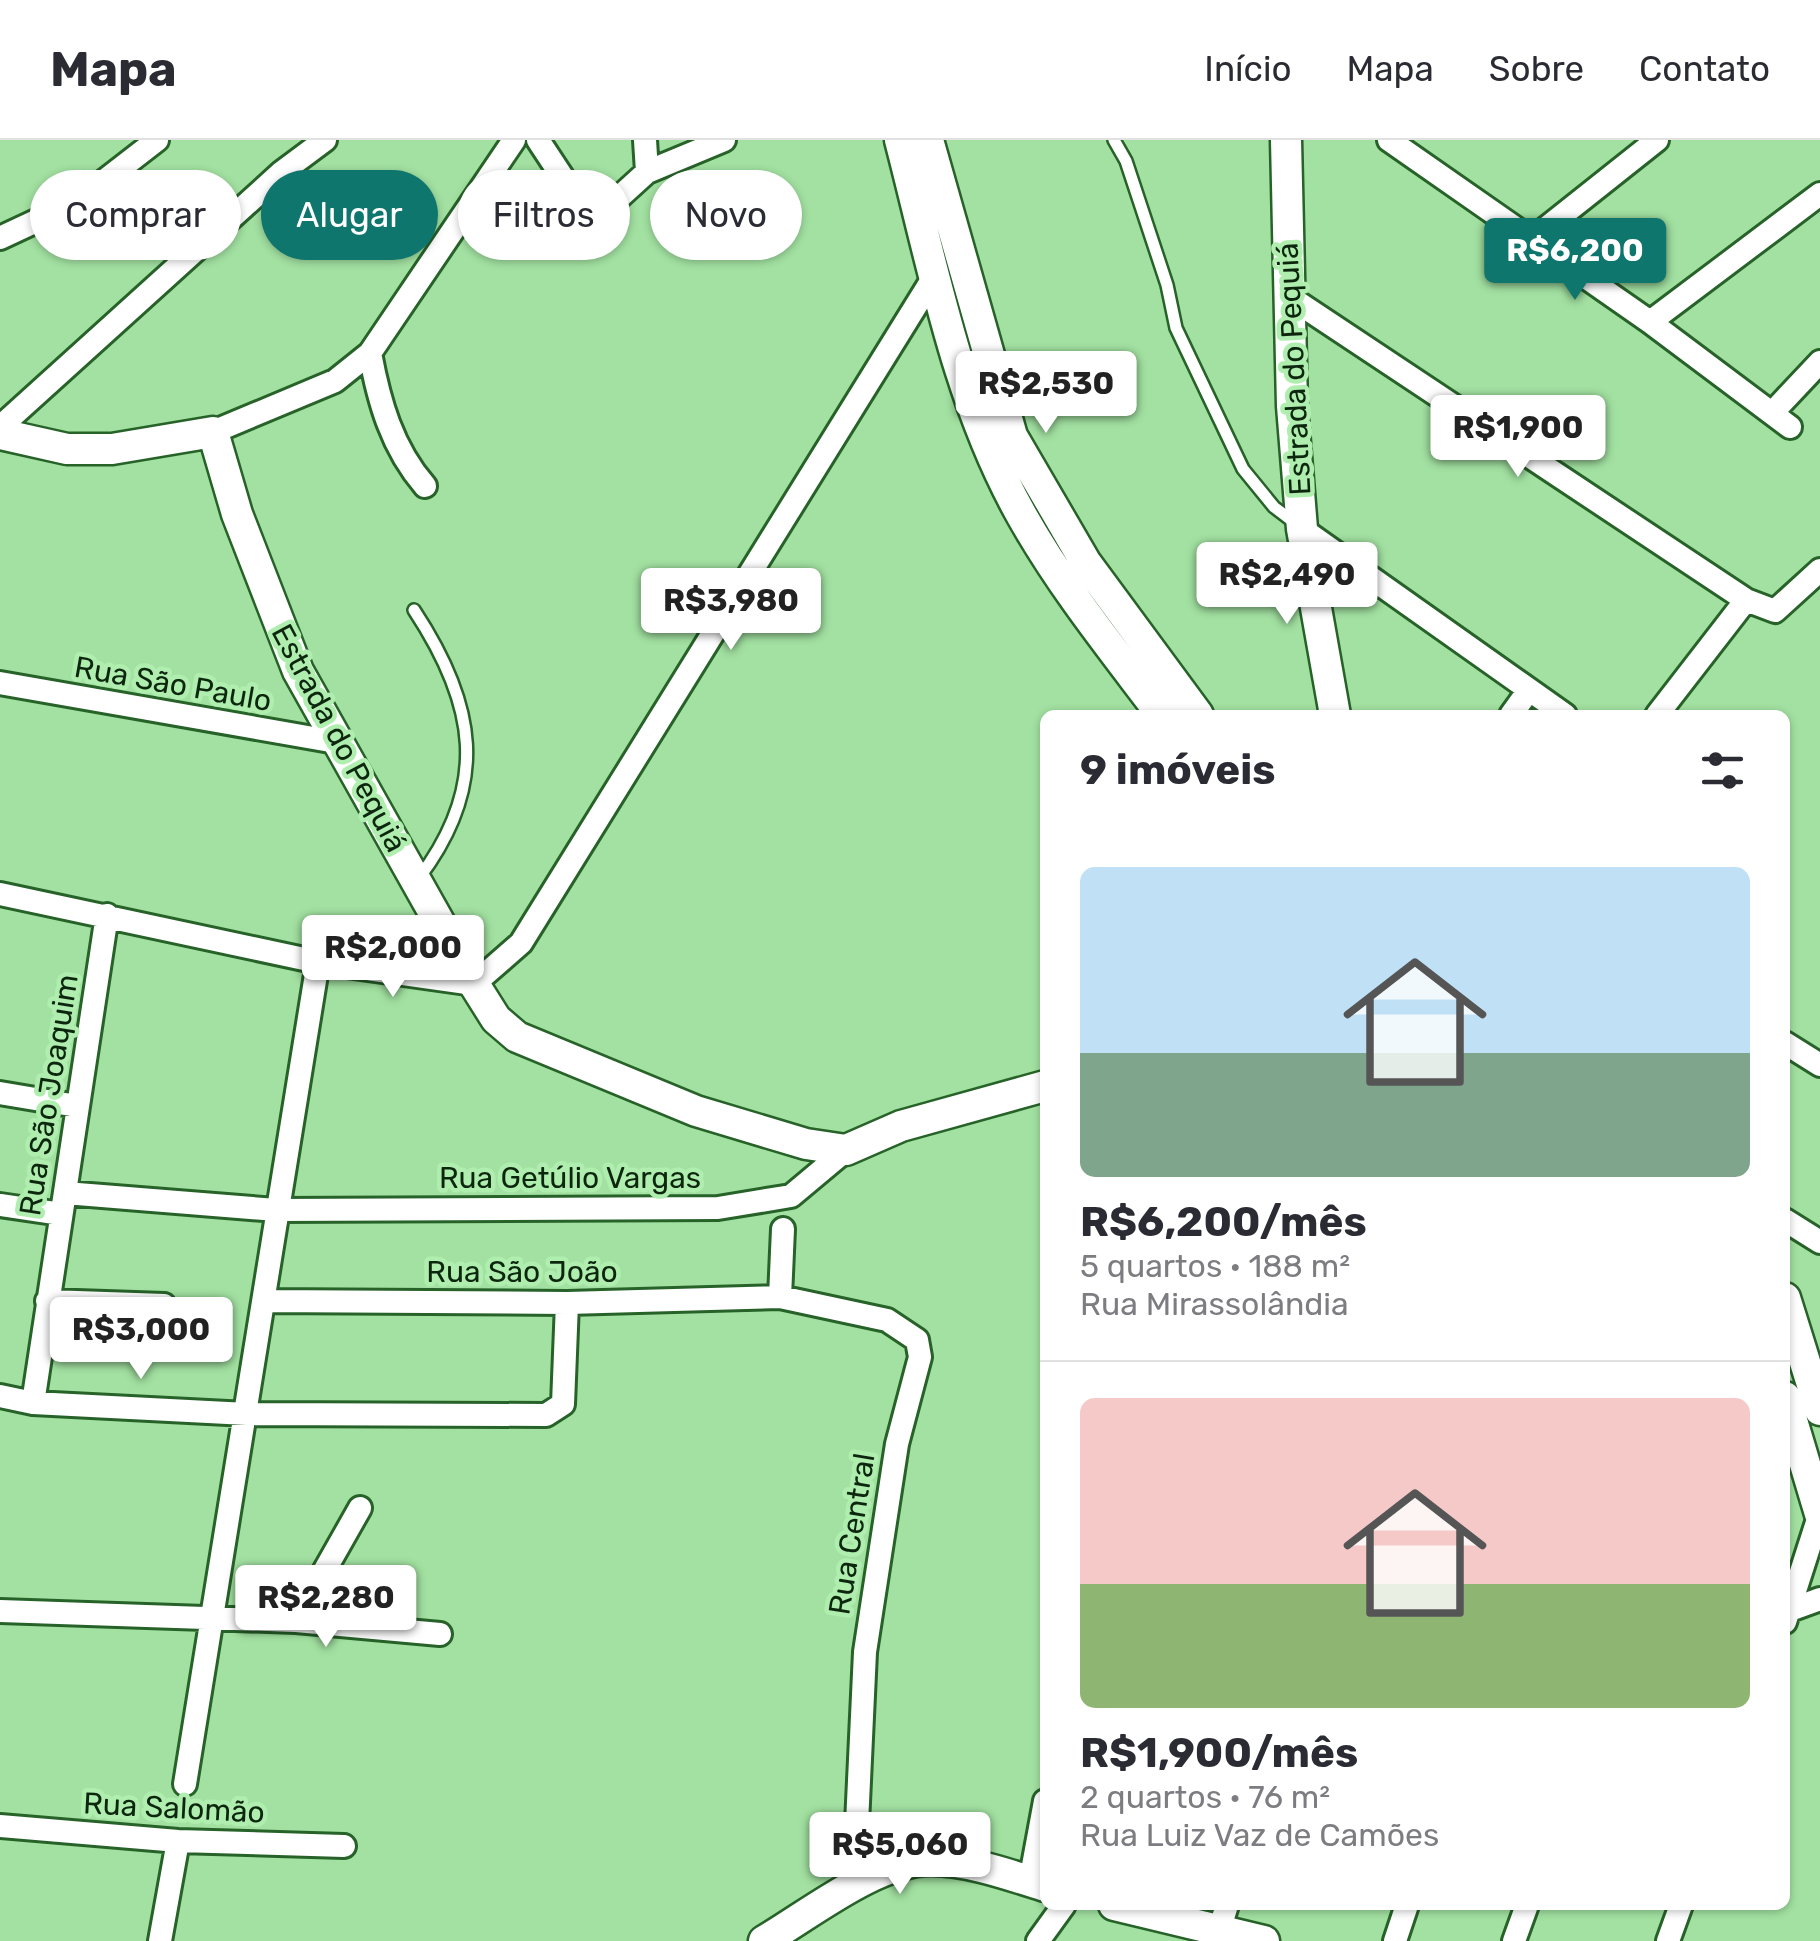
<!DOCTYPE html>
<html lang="pt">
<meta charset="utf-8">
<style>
:root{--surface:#fff;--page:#f7f7f7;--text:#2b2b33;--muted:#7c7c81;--line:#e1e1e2;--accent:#0f766e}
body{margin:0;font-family:Rubik,sans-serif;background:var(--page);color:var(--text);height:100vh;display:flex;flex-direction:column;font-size:38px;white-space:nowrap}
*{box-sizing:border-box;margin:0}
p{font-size:32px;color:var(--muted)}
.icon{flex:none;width:55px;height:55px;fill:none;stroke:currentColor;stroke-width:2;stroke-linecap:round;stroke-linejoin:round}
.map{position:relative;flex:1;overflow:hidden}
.drawer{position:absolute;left:1040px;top:570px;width:750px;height:1200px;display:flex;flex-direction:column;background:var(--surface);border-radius:15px;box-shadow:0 2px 8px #0004}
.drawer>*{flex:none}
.hud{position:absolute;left:30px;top:30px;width:860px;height:90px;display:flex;gap:20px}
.price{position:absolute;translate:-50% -85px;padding:0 22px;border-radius:10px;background:#fff;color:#222;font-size:32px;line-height:65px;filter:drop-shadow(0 2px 5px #0008)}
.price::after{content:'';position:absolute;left:50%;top:60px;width:30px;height:22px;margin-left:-15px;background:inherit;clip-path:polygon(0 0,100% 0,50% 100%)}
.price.selected{background:var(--accent);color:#fff}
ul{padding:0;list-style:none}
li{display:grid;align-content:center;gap:20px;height:530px;padding:0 40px}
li+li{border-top:2px solid var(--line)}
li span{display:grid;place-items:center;height:310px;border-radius:15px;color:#555}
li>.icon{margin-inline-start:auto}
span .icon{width:180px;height:180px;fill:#fffc;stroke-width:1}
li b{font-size:42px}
h2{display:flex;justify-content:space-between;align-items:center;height:120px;padding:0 40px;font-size:42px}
.chip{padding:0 35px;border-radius:45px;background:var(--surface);box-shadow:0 2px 8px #0004;font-size:35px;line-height:90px}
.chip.selected{background:var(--accent);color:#fff}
header{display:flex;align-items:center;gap:60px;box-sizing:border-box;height:140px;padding:0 50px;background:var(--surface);border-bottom:2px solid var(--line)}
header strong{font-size:48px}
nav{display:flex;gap:55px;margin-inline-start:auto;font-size:35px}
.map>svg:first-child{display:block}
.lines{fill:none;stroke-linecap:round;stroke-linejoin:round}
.lane-casing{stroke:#276229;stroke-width:16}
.street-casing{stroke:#276229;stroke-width:28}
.secondary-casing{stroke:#276229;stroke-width:35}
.lane{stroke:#fff;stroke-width:11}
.street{stroke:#fff;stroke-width:22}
.secondary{stroke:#fff;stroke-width:30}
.labels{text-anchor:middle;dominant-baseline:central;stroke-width:9;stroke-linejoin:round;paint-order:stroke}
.street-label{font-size:30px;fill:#0d260e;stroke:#afeeae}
</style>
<header>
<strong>Mapa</strong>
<nav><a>Início</a><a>Mapa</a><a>Sobre</a><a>Contato</a></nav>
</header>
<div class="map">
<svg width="1820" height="1801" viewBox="0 0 1820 1801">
<rect width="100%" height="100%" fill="#a2e1a1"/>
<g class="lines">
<defs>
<path id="lane" d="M1114 0 1126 21 1167 145 1176 188 1243 329 1274 367 1295 383
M414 470C476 564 490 644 419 738"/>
<path id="street" d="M538 0 592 82 647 32 724 0
M645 0 647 32
M1389 0 1650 182 1790 287
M0 98 77 62 157 0
M1531 100 1657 0
M1288 156 1746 460 1775 471 1820 430
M1650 182 1820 54
M370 213C379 262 392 308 425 346
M1773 272 1820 222
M0 287 282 32 325 0
M213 292 335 241 370 213 514 0
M1302 389 1565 575
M0 543 336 602
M1511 575 1529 550
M1657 575 1746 460
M0 754 318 822 474 844 521 803 935 135
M1785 903 1820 925
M0 953 77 966
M65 1053 276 1070 718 1068 791 1056 846 1010
M0 1065 61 1074
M1785 1080 1820 1102
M780 1157 783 1089
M47 1161 164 1165
M265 1161 567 1163 780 1157 887 1180 917 1200 920 1217 897 1304 865 1512 854 1748
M0 1256 33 1263 247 1274 546 1275 563 1264 567 1163
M33 1263 107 775
M1790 1470 1820 1459
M0 1471 296 1481 440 1494
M296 1481 360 1368
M1785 1482 1820 1373
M185 1644 318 822
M0 1686 178 1701 344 1706
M1030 1742 1045 1661
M1219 1791 1227 1765
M160 1801 178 1701
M1038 1801 1064 1765
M1395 1801 1407 1765
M1514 1801 1527 1765
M1668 1801 1681 1765"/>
<path id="secondary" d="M900 0C933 126 957 261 1022 376 1062 447 1113 510 1162 575
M928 0 1012 296 1086 423 1198 575
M1286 0 1292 266 1302 389 1335 575
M0 294 67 309H112L213 292 237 374 298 531 474 844 496 879 517 897 696 971 806 1004 846 1010 901 986 1045 946
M1785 1158 1820 1270
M1785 1257 1820 1374
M1114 1765 1264 1801
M764 1801C810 1774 877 1720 931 1720 968 1720 1010 1735 1045 1746"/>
</defs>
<use href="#lane" class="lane-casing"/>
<use href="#street" class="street-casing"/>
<use href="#secondary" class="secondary-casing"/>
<use href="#lane" class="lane"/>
<use href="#street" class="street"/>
<use href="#secondary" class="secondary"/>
</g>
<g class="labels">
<g class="street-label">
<text transform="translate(1294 229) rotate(-93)">Estrada do Pequiá</text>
<text transform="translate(173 544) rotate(10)">Rua São Paulo</text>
<text transform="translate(339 598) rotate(62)">Estrada do Pequiá</text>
<text transform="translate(49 955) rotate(-81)">Rua São Joaquim</text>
<text x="570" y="1038">Rua Getúlio Vargas</text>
<text x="522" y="1132">Rua São João</text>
<text transform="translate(852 1394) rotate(-81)">Rua Central</text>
<text transform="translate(174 1668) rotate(3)">Rua Salomão</text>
</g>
</g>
</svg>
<b class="price selected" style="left:1575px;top:163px">R$6,200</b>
<b class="price" style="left:1046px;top:296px">R$2,530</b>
<b class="price" style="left:1518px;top:340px">R$1,900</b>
<b class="price" style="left:1287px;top:487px">R$2,490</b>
<b class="price" style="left:731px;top:513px">R$3,980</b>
<b class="price" style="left:393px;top:860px">R$2,000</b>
<b class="price" style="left:141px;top:1242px">R$3,000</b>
<b class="price" style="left:326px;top:1510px">R$2,280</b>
<b class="price" style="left:900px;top:1757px">R$5,060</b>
<div class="hud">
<a class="chip">Comprar</a>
<a class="chip selected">Alugar</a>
<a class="chip">Filtros</a>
<a class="chip">Novo</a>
</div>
<section class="drawer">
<h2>9 imóveis<svg class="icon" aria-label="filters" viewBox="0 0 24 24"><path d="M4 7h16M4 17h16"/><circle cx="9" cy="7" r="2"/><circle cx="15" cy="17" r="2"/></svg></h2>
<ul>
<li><span style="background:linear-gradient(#bfe0f5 60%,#7fa58c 0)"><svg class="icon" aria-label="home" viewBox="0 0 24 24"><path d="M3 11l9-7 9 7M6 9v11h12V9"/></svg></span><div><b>R$6,200/mês</b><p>5 quartos · 188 m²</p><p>Rua Mirassolândia</p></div></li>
<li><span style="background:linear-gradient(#f6c9c9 60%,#8fb573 0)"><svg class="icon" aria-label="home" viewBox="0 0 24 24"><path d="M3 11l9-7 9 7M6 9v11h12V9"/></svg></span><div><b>R$1,900/mês</b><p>2 quartos · 76 m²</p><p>Rua Luiz Vaz de Camões</p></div></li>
</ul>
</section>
</div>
